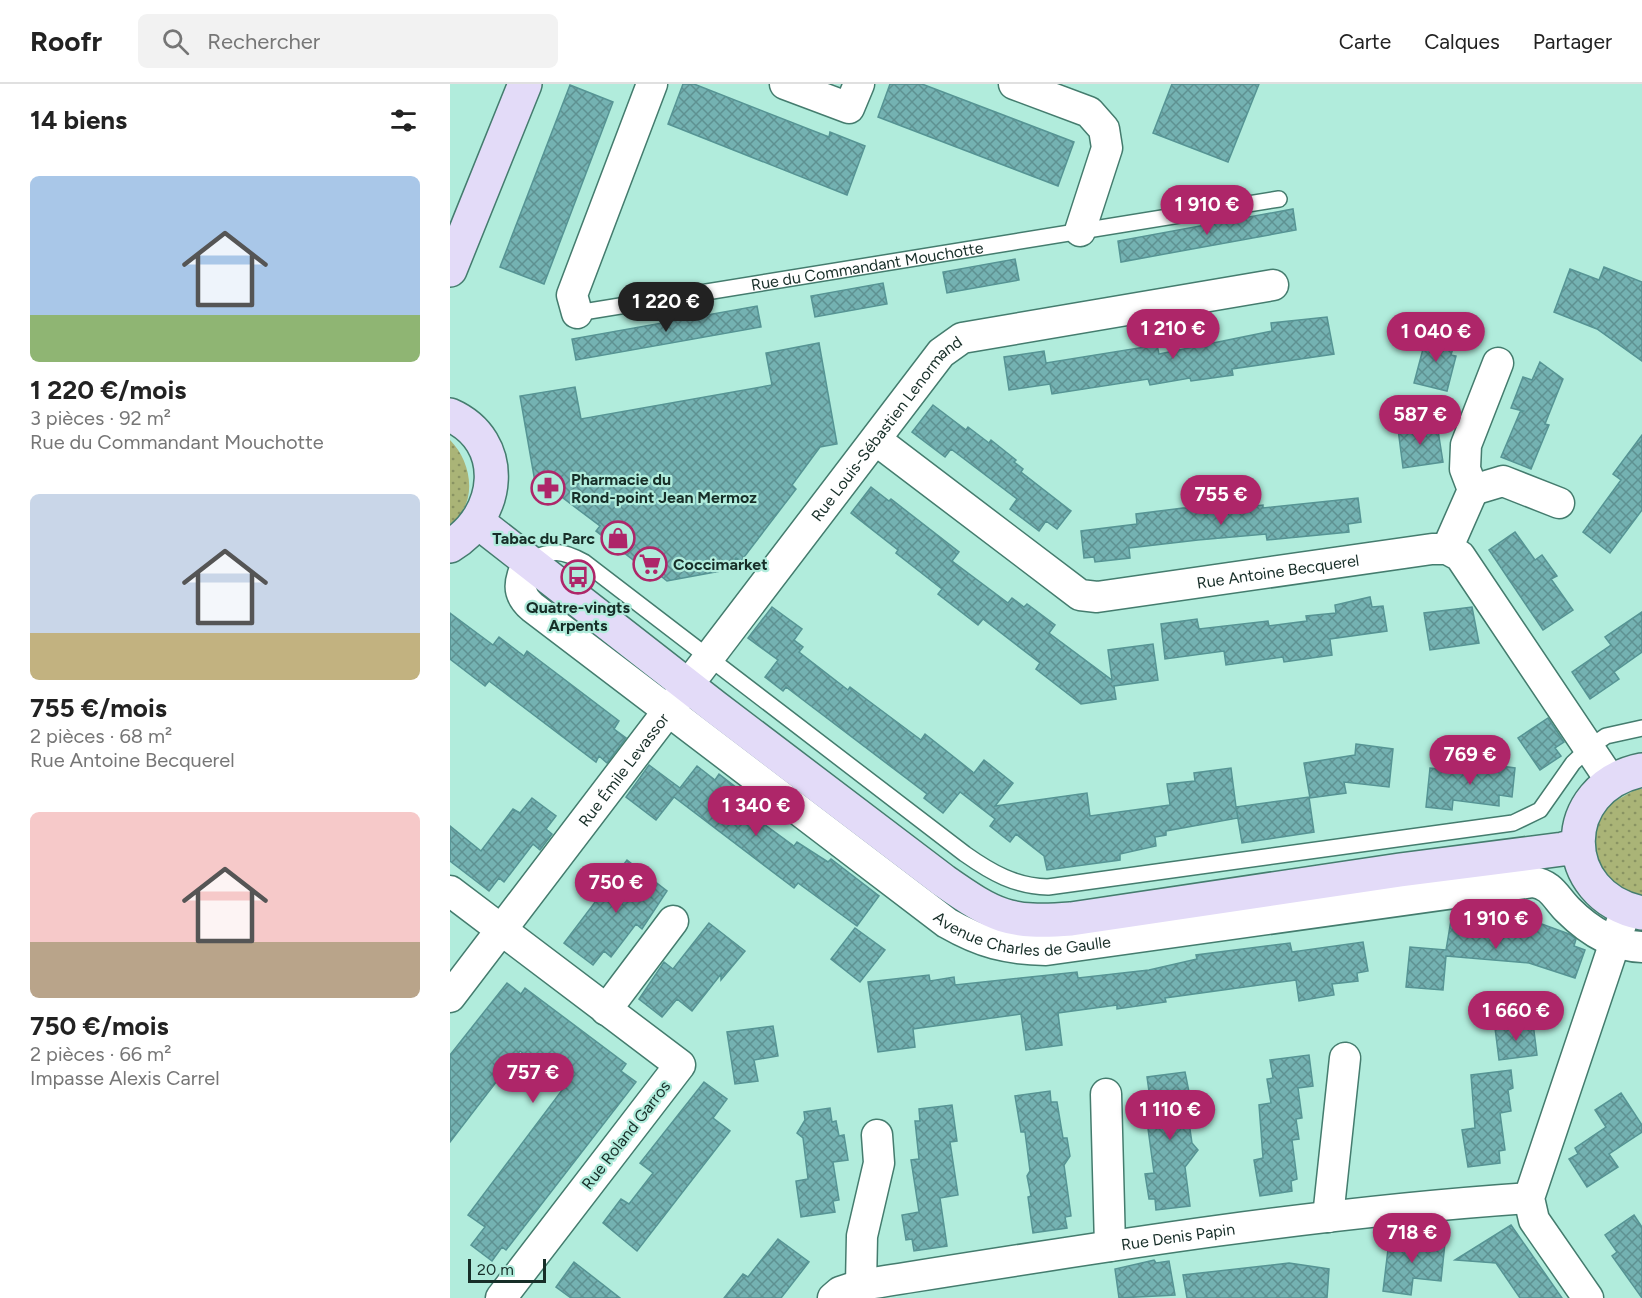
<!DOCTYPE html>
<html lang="fr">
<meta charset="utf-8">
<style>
:root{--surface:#fff;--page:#f2f2f2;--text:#222;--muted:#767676;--line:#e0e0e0;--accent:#ae2669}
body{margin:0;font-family:Figtree,sans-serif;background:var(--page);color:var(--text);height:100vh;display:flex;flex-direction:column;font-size:22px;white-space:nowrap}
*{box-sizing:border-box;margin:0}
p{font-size:20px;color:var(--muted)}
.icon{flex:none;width:33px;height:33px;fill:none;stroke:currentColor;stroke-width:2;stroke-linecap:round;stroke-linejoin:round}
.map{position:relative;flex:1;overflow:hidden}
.details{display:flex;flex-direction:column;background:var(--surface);width:450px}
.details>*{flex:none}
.scale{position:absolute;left:18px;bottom:15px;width:78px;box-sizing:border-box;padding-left:6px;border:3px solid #172e28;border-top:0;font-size:16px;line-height:21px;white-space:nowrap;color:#172e28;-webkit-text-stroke:4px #b1ecdc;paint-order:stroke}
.price{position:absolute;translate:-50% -51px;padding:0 14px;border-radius:21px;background:var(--accent);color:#fff;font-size:20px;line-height:39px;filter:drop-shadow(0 2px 3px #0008)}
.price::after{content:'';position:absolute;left:50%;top:36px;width:18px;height:14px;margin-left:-9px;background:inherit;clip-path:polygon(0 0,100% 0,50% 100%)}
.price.on{background:#222;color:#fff}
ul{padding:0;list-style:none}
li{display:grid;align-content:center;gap:12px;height:318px;padding:0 30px}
li span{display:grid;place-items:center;height:186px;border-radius:9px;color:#555}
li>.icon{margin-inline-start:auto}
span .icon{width:108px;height:108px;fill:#fffc;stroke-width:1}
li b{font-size:26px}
h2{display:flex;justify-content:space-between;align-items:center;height:72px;padding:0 30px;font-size:26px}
header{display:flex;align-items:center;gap:36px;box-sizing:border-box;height:84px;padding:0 30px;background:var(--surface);border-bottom:2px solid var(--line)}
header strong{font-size:28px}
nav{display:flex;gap:33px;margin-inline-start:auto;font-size:21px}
.search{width:420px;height:54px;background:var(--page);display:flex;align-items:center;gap:15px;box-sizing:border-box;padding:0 21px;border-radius:9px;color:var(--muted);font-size:22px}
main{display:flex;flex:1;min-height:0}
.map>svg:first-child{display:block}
.green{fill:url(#green-dots)}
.building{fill:url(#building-cross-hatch);stroke:#569494;stroke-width:1.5}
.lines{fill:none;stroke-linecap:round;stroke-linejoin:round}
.lane-casing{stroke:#447c6e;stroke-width:18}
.street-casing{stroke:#447c6e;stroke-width:33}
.secondary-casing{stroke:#447c6e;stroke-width:36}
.lane{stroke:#fff;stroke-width:15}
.street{stroke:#fff;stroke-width:30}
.secondary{stroke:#e3dbf8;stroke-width:33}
.labels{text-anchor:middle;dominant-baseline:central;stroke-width:4.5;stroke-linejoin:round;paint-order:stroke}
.street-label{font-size:16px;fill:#172e28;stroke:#b1ecdc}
.poi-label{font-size:16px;font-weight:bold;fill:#172e28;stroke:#b1ecdc;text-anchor:start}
</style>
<header>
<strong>Roofr</strong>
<div class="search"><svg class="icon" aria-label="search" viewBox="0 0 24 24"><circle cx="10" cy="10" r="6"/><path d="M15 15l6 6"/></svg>Rechercher</div>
<nav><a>Carte</a><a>Calques</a><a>Partager</a></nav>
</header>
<main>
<section class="details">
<h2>14 biens<svg class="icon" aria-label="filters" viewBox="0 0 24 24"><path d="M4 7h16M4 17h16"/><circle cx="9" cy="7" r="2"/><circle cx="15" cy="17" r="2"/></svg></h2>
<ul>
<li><span style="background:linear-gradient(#a9c7e8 75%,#8fb573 0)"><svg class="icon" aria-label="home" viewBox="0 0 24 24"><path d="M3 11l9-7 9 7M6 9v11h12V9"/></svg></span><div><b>1 220 €/mois</b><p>3 pièces · 92 m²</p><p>Rue du Commandant Mouchotte</p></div></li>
<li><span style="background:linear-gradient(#c9d6e8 75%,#c2b280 0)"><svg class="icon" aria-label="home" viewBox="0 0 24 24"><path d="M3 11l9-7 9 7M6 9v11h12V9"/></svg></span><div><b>755 €/mois</b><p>2 pièces · 68 m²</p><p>Rue Antoine Becquerel</p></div></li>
<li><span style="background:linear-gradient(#f6c9c9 70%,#b9a48a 0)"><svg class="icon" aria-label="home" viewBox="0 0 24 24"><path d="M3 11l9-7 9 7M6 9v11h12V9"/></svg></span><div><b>750 €/mois</b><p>2 pièces · 66 m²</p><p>Impasse Alexis Carrel</p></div></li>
</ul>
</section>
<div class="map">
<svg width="1192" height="1214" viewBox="0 0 1192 1214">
<defs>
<pattern id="green-dots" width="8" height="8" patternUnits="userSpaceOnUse" patternTransform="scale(1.5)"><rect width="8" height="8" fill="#aab477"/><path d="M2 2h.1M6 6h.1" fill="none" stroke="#899362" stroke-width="1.8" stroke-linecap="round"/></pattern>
<pattern id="building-cross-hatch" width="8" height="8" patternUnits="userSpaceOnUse" patternTransform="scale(1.5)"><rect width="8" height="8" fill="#74b2b2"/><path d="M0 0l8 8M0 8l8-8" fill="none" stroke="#5e9191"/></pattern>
</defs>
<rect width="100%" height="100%" fill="#b1ecdc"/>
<path class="green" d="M0 356C22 378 29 420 0 440Z
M1188 704 1192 705V813L1188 814 1155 795 1142 759 1155 723Z"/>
<path class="building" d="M233 0H244L379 53 380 48 415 62 397 111 218 40Z
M440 0H472L624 58 608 102 428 33Z
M722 0H809L778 78 703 49Z
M120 1 163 18 94 200 50 183Z
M843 125 846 146 671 178 668 157Z
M565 175 569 196 497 209 493 188Z
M1154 183 1192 198V277L1147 245 1104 228 1120 185 1149 196Z
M433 199 437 220 365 233 361 212Z
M307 222 311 243 126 276 122 255Z
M877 233 884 270 782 285 783 291 741 297 740 294 700 301 698 295 602 310 600 300 559 306 554 273 594 267 596 279 707 261 709 270 822 247 821 239Z
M977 250 1005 257 1001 271 1006 272 997 307 964 299Z
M369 259 387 360 370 363 342 401 346 405 291 477 286 474 276 486 217 497 203 486 200 489 146 447 150 442 109 411 88 415 70 312 125 303 131 335 322 301 316 269Z
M1090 278 1113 295 1095 340 1099 341 1081 385 1051 373 1070 328 1073 327 1061 324 1073 293 1082 296Z
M483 321 516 346 518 343 539 359 541 356 566 376 564 378 573 385 571 388 621 427 607 445 596 437 589 447 560 425 567 415 501 365 495 373 462 348Z
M987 340 993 378 953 384 948 345Z
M1192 351V426L1160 469 1133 448 1171 396 1163 390Z
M421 403 439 417 441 415 509 468 502 477 558 519 562 514 574 523 577 520 605 541 599 549 662 596 658 566 703 560 708 596 664 602 666 615 631 620 586 585 590 579 533 535 528 541 488 510 492 505 446 469 448 466 401 429Z
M908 414 911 438 898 440 899 448 817 456 816 450 748 456 679 464 680 474 645 478 644 473 634 474 631 447 687 440 686 430 733 424H758L759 427 813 421V424Z
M1065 448 1085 476 1092 471 1107 492 1101 495 1123 526 1093 546 1039 466Z
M920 513 922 523 933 522 937 547 880 555 882 571 834 578 833 573 776 581 774 567 715 575 711 540 747 535 749 545 818 537 819 542 857 537 856 532 886 529 885 521Z
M322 523 352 545 344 556 353 563 349 568 398 606 400 603 471 656 475 650 524 689 534 676 563 699 545 722 637 709 640 732 720 721 717 700 745 697 744 689 781 684 786 723 859 713 864 748 792 759 786 723 788 734 716 747V751L705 753 706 762 670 770V776L597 786 594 772 566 750 560 758 540 742 545 735 510 708 493 729 474 714 477 710 336 603 333 607 315 593 328 576 298 554Z
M1022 523 1029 559 980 566 974 529Z
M1192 528V568L1164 588 1169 595 1140 615 1122 588 1161 561 1155 553Z
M0 529 43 561 49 553 74 572 77 567 169 637 164 645 176 654 157 679 149 672 146 678 39 597 35 602 0 575Z
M1098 634 1114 658 1105 664 1111 672 1090 686 1068 654Z
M906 660 943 665 939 703 894 698 896 709 860 714 854 679 905 671Z
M1029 679 1065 684 1062 713 1049 711V722L1003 716 1002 726 976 723 980 684 1028 689Z
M199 681 230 704 247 682 265 696 269 690 318 728 311 738 344 762 347 758 378 778 381 775 429 812 407 842 348 799 344 804 224 713 206 736 176 713Z
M82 714 106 732 96 745 102 750 90 766 83 760 54 798 49 794 39 807 0 777V742L31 767 63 725 70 729Z
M177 776 217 807 192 845 186 840 161 873 154 867 143 881 114 859Z
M1001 836 1058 842 1059 837 1089 839 1119 850 1126 855 1124 862 1135 866 1125 894 1079 879 996 872 993 906 956 903 960 863 996 866Z
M259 839 295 867 271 896V890L242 927 227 915 212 933 189 915 214 878 223 885Z
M405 844 435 866 410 898 381 875Z
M913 858 918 887 907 889 908 897 882 900 884 911 849 917 846 896 715 914 716 918 667 925V921L608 929 612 961 576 966 571 930 463 945 465 963 428 968 418 898 479 891 480 897 504 893 505 901 627 888 628 894 699 886 747 875 746 871 840 859 842 868Z
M57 899 71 910 75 904 176 980 171 987 186 998 56 1166 52 1163 42 1177 21 1161 35 1143 18 1131 116 1001 70 967 0 1058V971Z
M1083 939 1087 971 1049 976 1045 944Z
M323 942 328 972 304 976 308 997 285 1000 277 948Z
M859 971 863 1002 848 1004 852 1034 846 1035 849 1055 842 1056 847 1095 841 1097 842 1107 810 1112 804 1076 813 1074 809 1021 821 1019 817 995 823 994 820 976Z
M1061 986 1063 1004 1058 1006 1061 1027 1050 1029 1055 1066 1049 1067 1050 1079 1018 1083 1012 1046 1025 1044 1021 991Z
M735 988 741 1018H736L742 1059 748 1066 735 1083 740 1122 706 1126 705 1115H699L695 1090 704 1089 697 1037 703 1036 697 993Z
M254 998 277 1015 263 1034 280 1047 187 1167 153 1139 171 1115 179 1120 203 1089 190 1079Z
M600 1007 601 1018H607L613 1054H617L620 1072 614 1081 621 1132 615 1133 617 1144 583 1149 578 1113 581 1112 577 1092 580 1087 575 1048H571L565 1012Z
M1171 1009 1192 1041V1048L1159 1070 1168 1083 1137 1103 1119 1075 1128 1070 1125 1064 1156 1043 1145 1026Z
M502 1021 507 1057 500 1058 508 1111 490 1114 497 1162 464 1167 462 1155 456 1156 452 1131 469 1128 461 1076 469 1075 465 1037H470L469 1025Z
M380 1024 382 1038 386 1037 389 1052 394 1051 398 1076 383 1078 389 1116 383 1117 385 1128 351 1133 346 1097 358 1095 353 1054 347 1049 355 1036 354 1028Z
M1184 1131 1192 1143V1214L1162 1172 1167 1168 1155 1151Z
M1061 1141 1112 1214H1070L1046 1179 1005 1176Z
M328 1155 359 1178 331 1214H274L293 1190 298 1193Z
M955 1155 995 1159 991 1197 963 1194 961 1211 933 1207 939 1157 954 1158Z
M704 1176 706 1179 719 1177 725 1211 669 1214 665 1185Z
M124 1178 170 1214H121L106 1203Z
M839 1179 879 1185 877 1214H737L733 1191Z"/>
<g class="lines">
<defs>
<g id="lane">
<path id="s1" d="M127 229 829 115"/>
<path d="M78 477C102 465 112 466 134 478L515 770C542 789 565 802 598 803L1063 739 1090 726 1123 679 1140 663 1156 652 1192 644"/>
</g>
<g id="street">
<path d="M335 0 399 24 409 0"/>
<path d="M564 0 639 28 654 45 657 64 630 147"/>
<path d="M127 229 122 211 202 0"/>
<path id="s2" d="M426 356 630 511 647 513 982 465H997L1010 472 1161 697"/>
<path d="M1023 406 1053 397 1109 419"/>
<path d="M997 465 1023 406 1015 385 1016 361 1048 279"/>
<path id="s3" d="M78 477C70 497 65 508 82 523L497 839C532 859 556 865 596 866L1083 798C1102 801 1105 813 1118 826 1138 846 1163 862 1192 863"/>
<path d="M0 807 230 981 51 1214"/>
<path id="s4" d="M0 913 491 269 512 254 823 201"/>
<path d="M156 926 223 837"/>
<path d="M656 1010 660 1162"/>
<path d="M878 1133 895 974"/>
<path d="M411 1201 412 1152 429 1079 427 1051"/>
<path id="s5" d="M383 1214 390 1208 411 1201C632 1166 855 1129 1079 1114"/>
<path d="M1138 1214 1084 1136 1079 1114 1171 840"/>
</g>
<path id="secondary" d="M0 186 75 0
M0 331C59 357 51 432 0 462
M28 438 265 623 494 797C544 832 559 840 621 835L950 786 1113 765 1128 761
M1192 686C1107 703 1107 812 1192 829"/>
</defs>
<use href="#lane" class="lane-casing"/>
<use href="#street" class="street-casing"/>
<use href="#secondary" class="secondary-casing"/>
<use href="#lane" class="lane"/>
<use href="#street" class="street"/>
<use href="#secondary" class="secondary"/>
</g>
<defs>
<symbol id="pharmacy-ring" viewBox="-11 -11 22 22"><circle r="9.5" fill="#b1ecdc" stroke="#ae2669" stroke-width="1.5"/><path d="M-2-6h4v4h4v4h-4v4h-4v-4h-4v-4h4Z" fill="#ae2669"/></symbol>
<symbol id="shop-ring" viewBox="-11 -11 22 22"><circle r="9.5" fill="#b1ecdc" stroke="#ae2669" stroke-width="1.5"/><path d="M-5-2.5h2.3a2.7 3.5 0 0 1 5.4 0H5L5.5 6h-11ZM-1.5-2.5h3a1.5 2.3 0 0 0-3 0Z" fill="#ae2669"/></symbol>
<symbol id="supermarket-ring" viewBox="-11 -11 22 22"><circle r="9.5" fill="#b1ecdc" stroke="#ae2669" stroke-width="1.5"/><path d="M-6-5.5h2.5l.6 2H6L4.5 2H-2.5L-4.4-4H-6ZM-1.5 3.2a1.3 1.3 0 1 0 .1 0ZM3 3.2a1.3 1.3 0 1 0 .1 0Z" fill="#ae2669"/></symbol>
<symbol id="bus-ring" viewBox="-11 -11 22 22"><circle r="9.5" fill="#b1ecdc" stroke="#ae2669" stroke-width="1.5"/><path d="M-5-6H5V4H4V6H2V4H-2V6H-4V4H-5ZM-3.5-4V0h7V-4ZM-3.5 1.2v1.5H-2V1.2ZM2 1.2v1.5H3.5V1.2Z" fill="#ae2669"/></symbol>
</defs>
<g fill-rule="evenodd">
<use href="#pharmacy-ring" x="79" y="385" width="38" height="38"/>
<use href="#shop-ring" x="149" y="435" width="38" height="38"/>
<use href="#supermarket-ring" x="181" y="461" width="38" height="38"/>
<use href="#bus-ring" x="109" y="474" width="38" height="38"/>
</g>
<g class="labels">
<g class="street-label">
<text stroke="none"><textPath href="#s1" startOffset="294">Rue du Commandant Mouchotte</textPath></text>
<text stroke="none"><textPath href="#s4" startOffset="717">Rue Louis-Sébastien Lenormand</textPath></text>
<text stroke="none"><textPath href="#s2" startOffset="456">Rue Antoine Becquerel</textPath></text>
<text stroke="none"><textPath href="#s4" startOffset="286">Rue Émile Levassor</textPath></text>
<text stroke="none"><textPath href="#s3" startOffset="650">Avenue Charles de Gaulle</textPath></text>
<text transform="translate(176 1051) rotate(-52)">Rue Roland Garros</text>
<text stroke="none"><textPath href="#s5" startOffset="352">Rue Denis Papin</textPath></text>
</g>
<g class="poi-label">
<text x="121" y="395">Pharmacie du<tspan x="121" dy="18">Rond-point Jean Mermoz</tspan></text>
<text x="145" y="454" text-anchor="end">Tabac du Parc</text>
<text x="223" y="480">Coccimarket</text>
<text x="128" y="523" text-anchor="middle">Quatre-vingts<tspan x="128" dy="18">Arpents</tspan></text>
</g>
</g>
</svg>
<div class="scale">20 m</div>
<b class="price" style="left:757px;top:152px">1 910 €</b>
<b class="price on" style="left:216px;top:249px">1 220 €</b>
<b class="price" style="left:723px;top:276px">1 210 €</b>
<b class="price" style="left:986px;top:279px">1 040 €</b>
<b class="price" style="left:970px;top:362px">587 €</b>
<b class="price" style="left:771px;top:442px">755 €</b>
<b class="price" style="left:1020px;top:702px">769 €</b>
<b class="price" style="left:306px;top:753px">1 340 €</b>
<b class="price" style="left:166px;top:830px">750 €</b>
<b class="price" style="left:1046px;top:866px">1 910 €</b>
<b class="price" style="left:1066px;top:958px">1 660 €</b>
<b class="price" style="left:83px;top:1020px">757 €</b>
<b class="price" style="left:720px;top:1057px">1 110 €</b>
<b class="price" style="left:962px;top:1180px">718 €</b>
</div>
</main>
